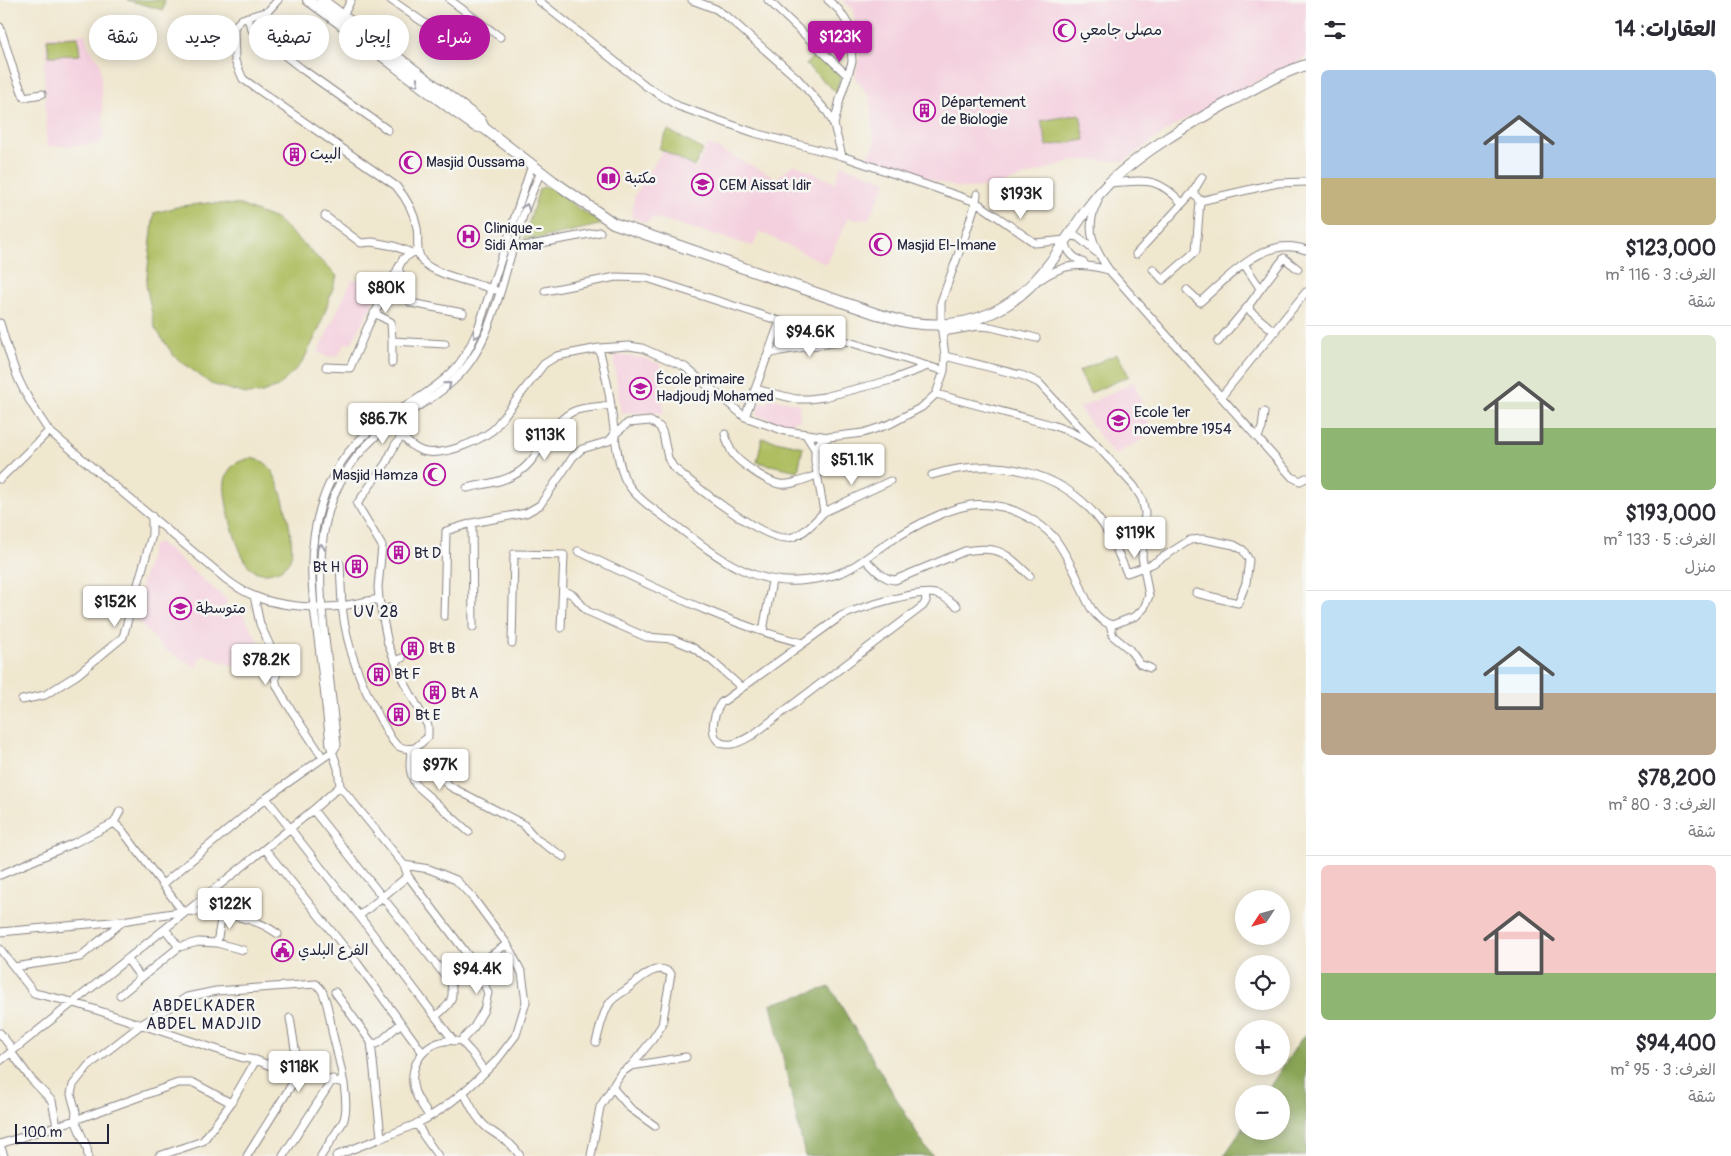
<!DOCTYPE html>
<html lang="ar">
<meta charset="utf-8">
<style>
:root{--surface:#fff;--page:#f7f7f7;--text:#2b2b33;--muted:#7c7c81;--line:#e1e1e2;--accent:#b5179e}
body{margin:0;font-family:Pangolin,"Playpen Sans Arabic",sans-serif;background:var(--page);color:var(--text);direction:rtl;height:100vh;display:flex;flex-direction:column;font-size:19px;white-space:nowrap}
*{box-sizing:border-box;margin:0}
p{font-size:16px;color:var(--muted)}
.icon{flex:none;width:28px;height:28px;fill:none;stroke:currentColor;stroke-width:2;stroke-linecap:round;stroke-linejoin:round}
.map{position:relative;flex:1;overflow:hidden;direction:ltr}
.drawer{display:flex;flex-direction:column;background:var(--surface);width:425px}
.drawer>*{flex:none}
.hud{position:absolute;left:15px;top:15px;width:475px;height:45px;direction:rtl;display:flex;gap:10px}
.needle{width:32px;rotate:234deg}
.controls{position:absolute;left:1235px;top:890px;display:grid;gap:10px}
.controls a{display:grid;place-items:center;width:55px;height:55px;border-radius:50%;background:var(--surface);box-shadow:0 2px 12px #0003;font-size:25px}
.scale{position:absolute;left:15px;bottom:12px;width:94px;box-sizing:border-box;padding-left:5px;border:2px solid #22223b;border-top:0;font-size:14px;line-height:18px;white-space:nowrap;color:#22223b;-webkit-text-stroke:4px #f6f6f2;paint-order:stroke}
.price{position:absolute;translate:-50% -42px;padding:0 11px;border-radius:5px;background:#fff;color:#222;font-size:16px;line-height:32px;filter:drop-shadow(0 1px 2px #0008)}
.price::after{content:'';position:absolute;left:50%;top:30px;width:15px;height:11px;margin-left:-8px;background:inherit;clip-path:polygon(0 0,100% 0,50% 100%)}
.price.current{background:var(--accent);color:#fff}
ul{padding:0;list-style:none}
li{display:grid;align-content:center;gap:10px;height:265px;padding:0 15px}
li+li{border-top:1px solid var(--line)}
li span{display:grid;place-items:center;height:155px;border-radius:8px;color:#555}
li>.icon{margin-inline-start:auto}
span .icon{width:90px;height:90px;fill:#fffc;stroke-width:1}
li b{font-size:21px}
h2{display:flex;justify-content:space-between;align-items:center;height:60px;padding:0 15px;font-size:21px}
.tag{padding:0 18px;border-radius:22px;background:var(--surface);box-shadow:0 2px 12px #0003;font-size:18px;line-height:45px}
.tag.current{background:var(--accent);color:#fff}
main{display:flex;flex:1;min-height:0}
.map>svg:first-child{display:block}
.built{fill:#f4cfde}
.green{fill:#aebe61;stroke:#68704e}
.forest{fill:#8aa557;stroke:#566449}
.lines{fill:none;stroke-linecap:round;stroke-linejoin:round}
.street-casing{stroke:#898485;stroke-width:9}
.secondary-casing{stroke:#898485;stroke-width:12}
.street{stroke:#fff;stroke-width:7}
.secondary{stroke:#fff;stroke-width:10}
.oneway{stroke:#9c9ca7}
.labels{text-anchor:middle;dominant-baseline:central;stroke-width:5;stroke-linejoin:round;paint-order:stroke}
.poi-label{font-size:15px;fill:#22223b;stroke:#f6f6f2;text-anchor:start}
.neighbourhood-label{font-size:16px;letter-spacing:1px;fill:#22223b;stroke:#f6f6f2}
</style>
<main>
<section class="drawer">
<h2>العقارات: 14<svg class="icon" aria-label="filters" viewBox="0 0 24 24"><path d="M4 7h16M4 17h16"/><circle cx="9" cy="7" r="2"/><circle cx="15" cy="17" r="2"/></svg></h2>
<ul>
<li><span style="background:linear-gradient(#a9c7e8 70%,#c2b280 0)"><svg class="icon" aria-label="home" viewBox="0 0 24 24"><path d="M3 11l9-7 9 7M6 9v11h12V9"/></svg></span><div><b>$123,000</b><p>الغرف: 3 · 116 m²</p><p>شقة</p></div></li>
<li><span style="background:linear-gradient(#dfe7d0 60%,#8fb573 0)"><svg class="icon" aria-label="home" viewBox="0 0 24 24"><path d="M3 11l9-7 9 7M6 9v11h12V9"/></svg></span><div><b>$193,000</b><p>الغرف: 5 · 133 m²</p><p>منزل</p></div></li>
<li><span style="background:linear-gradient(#bfe0f5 60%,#b9a48a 0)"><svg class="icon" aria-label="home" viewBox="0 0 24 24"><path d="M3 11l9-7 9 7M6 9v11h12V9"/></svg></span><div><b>$78,200</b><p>الغرف: 3 · 80 m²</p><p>شقة</p></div></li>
<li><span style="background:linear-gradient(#f6c9c9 70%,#8fb573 0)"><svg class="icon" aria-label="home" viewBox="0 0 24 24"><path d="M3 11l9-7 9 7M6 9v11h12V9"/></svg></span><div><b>$94,400</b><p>الغرف: 3 · 95 m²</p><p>شقة</p></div></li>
</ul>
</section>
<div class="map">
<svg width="1306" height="1156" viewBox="0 0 1306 1156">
<rect width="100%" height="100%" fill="#f6f6f2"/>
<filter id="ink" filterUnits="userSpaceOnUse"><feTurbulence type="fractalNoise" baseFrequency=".02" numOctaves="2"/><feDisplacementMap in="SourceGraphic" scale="10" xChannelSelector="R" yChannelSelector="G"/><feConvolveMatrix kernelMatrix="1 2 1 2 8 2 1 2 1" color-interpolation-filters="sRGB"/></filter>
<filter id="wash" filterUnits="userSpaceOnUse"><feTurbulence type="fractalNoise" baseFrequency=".0096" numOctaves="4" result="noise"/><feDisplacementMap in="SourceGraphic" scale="20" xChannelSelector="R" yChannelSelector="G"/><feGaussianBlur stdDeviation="1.12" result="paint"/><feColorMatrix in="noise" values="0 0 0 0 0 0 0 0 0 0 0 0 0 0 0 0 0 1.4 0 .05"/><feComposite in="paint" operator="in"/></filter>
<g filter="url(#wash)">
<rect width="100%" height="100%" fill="#f0e7cf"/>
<path class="built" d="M842 0H1306V58L1219 100 1172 127 1124 161 1074 160 992 187 959 188 866 160 875 145 870 97 855 78 860 52 857 47 853 9Z
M85 34 88 46 100 62 104 135 100 144 47 147 44 65 47 60 46 37Z
M708 144 777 178 794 164 835 183 841 165 887 181 868 220H856L849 217 826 264 759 231 753 246 660 219 652 218 647 223 631 217 635 195 663 150 696 169Z
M365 278 381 287 351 344 345 343 338 356 327 357 318 352 352 280 362 281Z
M616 355 642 358 660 364 664 413H621L614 363Z
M1134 382 1153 434 1114 455 1079 408Z
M769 397 799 404 800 420H795L792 426 770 421 769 418 757 415 760 401 767 404Z
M159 542 227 600 220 618 242 612 270 663 254 675 203 654 196 667 163 648 133 616 152 547Z"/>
<path class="green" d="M127 0H165L163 10Z
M78 37 80 55 49 56 47 39Z
M817 52 841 75 836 92 806 65Z
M1080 114 1085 140 1047 146 1041 121Z
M668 130 703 150 694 167 659 148Z
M544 187H550L576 207 603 224 523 242 538 193 539 189Z
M208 203 240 205 278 220 337 276 319 329 302 363 278 387 262 393 246 394 211 384 174 356 155 328 146 285 154 213 181 206Z
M1117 354 1129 376 1090 393 1079 371Z
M762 438 803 447 798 471 757 462Z
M251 458C259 460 265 461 270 468 281 482 295 539 291 556 290 562 284 567 279 570 271 573 261 575 253 570 239 562 222 498 225 482 225 479 227 474 229 471 233 463 242 460 251 458Z"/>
<path class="forest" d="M830 987 924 1145 933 1156H805L771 1004Z
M1306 1035V1156H1224L1244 1126V1131H1281V1094H1265L1301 1039Z"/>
</g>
<g filter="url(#ink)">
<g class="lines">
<defs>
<path id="street" d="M278 0 268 11 242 19 234 27 235 61 243 79 396 186C407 199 414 211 417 228 419 239 415 252 423 262 435 275 477 283 495 290
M391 0 430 27
M450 0 500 37
M538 0 646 86 678 106 755 133 842 156 976 202 1035 243 1066 240 1072 236 1078 237 1096 252
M692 0 716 9 730 19 797 78 828 113 834 125 842 156
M768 0 848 76
M828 0 839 10 848 24 851 44 852 62 840 99 834 125
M247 17 252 30 302 69 388 130
M341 20 351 0
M0 27 14 72 24 97 42 94
M1109 183C1144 181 1156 175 1182 203
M1193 192 1202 177
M1098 201C1084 228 1093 247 1109 270L1292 477 1300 481 1306 478
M1200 201 1278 183 1306 182
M325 216 361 243 372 242 394 246 412 253
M1066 240C1066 252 1074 258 1084 263
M514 248 600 232
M1136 254 1193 192 1200 201 1196 251 1163 280 1153 269
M1244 264 1260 288 1257 294 1249 305 1250 311 1275 332
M398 268 411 303 463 313
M1041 279C1065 263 1081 263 1109 270
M1187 290 1200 302C1228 278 1265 234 1306 250
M545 291 616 277 647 278 780 321 944 371
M1259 291 1284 258 1298 269
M374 313 391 322 392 341 445 344
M0 323C4 337 8 351 13 365 21 389 35 410 49 431L227 580C235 586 244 592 254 596 277 606 316 609 342 606 347 651 362 687 384 726 388 732 391 741 397 745 402 749 409 749 415 748L428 737V726L403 680 388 644 379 599 342 606 340 564
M943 332 978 326 991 327 1036 338
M392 341V363
M1218 342 1249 305
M599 348 629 346 642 348 685 367 745 417 785 431 829 437
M766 358 772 353 780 351 843 341
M326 367 350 368 368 326 403 259 412 253 418 251
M755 389 796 399H809L824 397 891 380 928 366
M936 394 1052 425 1071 432 1091 443
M1221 397 1306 292
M389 417C398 430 407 446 422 451 443 457 477 442 493 430L544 364 557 356 599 348C604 368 609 387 611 407 614 426 617 466 626 481 636 499 658 512 674 524 715 555 753 588 808 580 820 579 833 576 845 571 862 563 876 550 892 540 915 526 943 510 971 505 979 504 989 505 997 506 1017 509 1039 522 1053 536 1062 547 1070 563 1076 575 1085 595 1090 618 1112 625L1136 616 1144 608 1149 596 1142 557 1145 512 1142 499 1134 486 1039 383 1024 376 945 356
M745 417 780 321
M725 434C727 441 729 449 734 455 741 464 768 482 779 484 791 486 805 479 817 475
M806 435 815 449 821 441 829 437 863 433 890 424 922 407 936 394 944 371 945 356 941 324V302L966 233 976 202 977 194
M1258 437 1262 428 1264 412
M932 475C993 457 1061 468 1101 522 1112 537 1119 556 1127 573L1152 564 1190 540 1204 539 1234 545 1243 550 1249 560 1246 583 1238 603 1196 593
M0 479 49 431
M467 488C484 484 505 482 519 472 541 458 551 418 577 410 587 407 600 407 611 405
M824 512 890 481
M472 523 473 627
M578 551C650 585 725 624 803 643
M865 559C874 568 882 579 895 580L965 551C1000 545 1007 554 1030 576
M563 590 573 595 587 611 646 637 672 639 692 647 712 661 742 688
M925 594 926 601 923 606 754 734C747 738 740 743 732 744 707 748 711 716 721 703L841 616C859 608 918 589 936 594 944 596 951 602 957 606
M254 596 260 624 276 659 278 671 275 678 277 686 286 702 323 758
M379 599 378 587 382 546 357 504 386 463 395 445 402 436
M382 609 390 608
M444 616 446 531 472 523 526 513 540 505 573 457 582 449 609 441 615 434 628 423 650 421 660 427 663 434 668 458 673 467C693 484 762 540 787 538 802 537 814 522 824 512L815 462V449
M1110 624 1113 636 1129 649 1140 664 1150 668
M763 631 772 581
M512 643 514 554 564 555 561 628
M395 661 402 658
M22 700 45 695 77 675 123 637 152 535V516
M415 748 421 762 451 787 523 824 536 839 564 857
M411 749C410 764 408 771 416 785L469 832
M266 798 363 921 453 1040
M313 810 451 983C455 1001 449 1005 436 1016
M114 823 120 811
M265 849 358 964 423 1053
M404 865 429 869 456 880 473 898 507 944 522 973 526 1002 516 1035 497 1060 485 1072
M0 875 74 843 114 823 122 830 183 912
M163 884 266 798 333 751 337 745C333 712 330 680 326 647 317 572 312 496 373 439 404 410 447 397 472 359 486 338 493 314 501 290 512 250 523 209 541 172
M188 911C220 914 251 914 278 934
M359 916 408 876
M165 929 179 947
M0 932 122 921 186 911
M217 943 222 914
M0 949 34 993 72 1002 243 1058 256 1060 271 1066 344 1083
M127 959 141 978
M476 966 507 944
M14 967 80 957 122 922
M335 992 371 1042 376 1044 381 1041 401 1023
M120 995 179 947 198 942 217 943 243 950
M0 1033 13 1050
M371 1042 381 1137
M11 1052 31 1079 52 1101 57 1126
M0 1061 313 810 340 786 338 768 330 745C327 715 324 685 320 655 318 635 314 615 313 595 307 533 322 468 373 428 398 409 427 396 450 374 463 362 471 345 478 329L532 165
M631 1066 686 1057
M612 1087 630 1108 655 1126
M464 1093C471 1107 479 1124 493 1132 504 1140 512 1143 520 1156
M429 1116C424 1108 416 1098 414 1089 407 1063 429 1037 456 1041
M417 1123 423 1135 438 1156
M0 1144 75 1120 178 1083H194L231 1103 256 1060
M0 1145 4 1156
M88 1156 87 1148 75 1120 76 1112 71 1094 73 1085 88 1066 142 1024 187 997 216 991 316 984C319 987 322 989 323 993 328 1004 330 1018 332 1031 337 1053 352 1102 343 1122L321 1156
M159 1156 203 1141 231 1103
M247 1156 299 1073 290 1018
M283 1156 333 1079
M336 1156C363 1144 392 1135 418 1123 444 1110 465 1092 485 1072L472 1053 461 1041 474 1027 484 1010 488 993 476 966 408 876 404 865 340 786
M591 1156 600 1107 621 1073 631 1066 652 1040 662 1025 671 974C657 960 638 981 627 989 621 994 613 997 609 1004 602 1015 600 1029 596 1042"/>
<path id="secondary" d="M308 0C365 40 418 86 475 126L484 128 553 181 613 223 877 314C889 317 901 322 913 323 974 331 1018 308 1053 259 1071 234 1087 205 1109 183 1145 149 1188 125 1231 101 1255 88 1280 73 1306 65
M322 0 480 120 484 128"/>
</defs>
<use href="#street" class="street-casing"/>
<use href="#secondary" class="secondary-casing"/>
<use href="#street" class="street"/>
<use href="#secondary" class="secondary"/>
</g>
<defs><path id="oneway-chevron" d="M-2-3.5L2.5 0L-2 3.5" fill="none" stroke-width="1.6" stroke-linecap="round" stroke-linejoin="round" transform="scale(1.25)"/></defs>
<g class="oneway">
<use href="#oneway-chevron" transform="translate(416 83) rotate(39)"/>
<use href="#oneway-chevron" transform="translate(526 207) rotate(-71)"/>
<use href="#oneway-chevron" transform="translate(476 335) rotate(115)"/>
<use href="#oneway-chevron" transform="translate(448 385) rotate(-40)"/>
<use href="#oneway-chevron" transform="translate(321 547) rotate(-83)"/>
</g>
</g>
<defs>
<symbol id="mosque-ring" viewBox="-11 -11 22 22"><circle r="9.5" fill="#f6f6f2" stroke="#b5179e" stroke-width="1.5"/><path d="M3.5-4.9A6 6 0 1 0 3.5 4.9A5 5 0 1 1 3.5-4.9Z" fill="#b5179e"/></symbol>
<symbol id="building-ring" viewBox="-11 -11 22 22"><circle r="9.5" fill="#f6f6f2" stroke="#b5179e" stroke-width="1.5"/><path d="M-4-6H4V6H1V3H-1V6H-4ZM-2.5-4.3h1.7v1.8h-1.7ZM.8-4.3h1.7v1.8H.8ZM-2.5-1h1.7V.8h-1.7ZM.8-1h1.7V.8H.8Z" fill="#b5179e"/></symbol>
<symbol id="library-ring" viewBox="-11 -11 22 22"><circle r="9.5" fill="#f6f6f2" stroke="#b5179e" stroke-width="1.5"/><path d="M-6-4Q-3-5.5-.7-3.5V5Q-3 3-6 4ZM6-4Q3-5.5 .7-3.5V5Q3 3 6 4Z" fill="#b5179e"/></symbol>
<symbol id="school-ring" viewBox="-11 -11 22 22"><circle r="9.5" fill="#f6f6f2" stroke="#b5179e" stroke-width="1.5"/><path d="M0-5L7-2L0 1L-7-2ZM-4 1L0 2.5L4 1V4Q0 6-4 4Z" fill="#b5179e"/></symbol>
<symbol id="hospital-ring" viewBox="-11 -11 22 22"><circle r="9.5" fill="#f6f6f2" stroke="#b5179e" stroke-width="1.5"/><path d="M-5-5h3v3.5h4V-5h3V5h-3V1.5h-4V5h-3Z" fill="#b5179e"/></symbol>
<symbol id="civic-ring" viewBox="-11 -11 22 22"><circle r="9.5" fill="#f6f6f2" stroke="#b5179e" stroke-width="1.5"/><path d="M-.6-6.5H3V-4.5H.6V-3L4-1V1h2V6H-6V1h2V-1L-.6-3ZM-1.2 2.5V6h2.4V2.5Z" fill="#b5179e"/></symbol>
</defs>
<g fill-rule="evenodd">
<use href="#mosque-ring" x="1052" y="18" width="25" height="25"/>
<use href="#building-ring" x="912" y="98" width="25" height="25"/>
<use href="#building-ring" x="282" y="142" width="25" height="25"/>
<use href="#mosque-ring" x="398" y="150" width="25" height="25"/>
<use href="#library-ring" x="596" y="166" width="25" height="25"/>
<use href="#school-ring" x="690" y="172" width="25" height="25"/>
<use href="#hospital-ring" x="456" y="224" width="25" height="25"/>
<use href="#mosque-ring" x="868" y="232" width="25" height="25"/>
<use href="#school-ring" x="628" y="376" width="25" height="25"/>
<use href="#school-ring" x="1106" y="408" width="25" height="25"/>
<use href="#mosque-ring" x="422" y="462" width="25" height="25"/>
<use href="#building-ring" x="386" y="540" width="25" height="25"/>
<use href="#building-ring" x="344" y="554" width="25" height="25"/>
<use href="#school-ring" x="168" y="596" width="25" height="25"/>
<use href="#building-ring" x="400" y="636" width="25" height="25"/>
<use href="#building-ring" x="366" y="662" width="25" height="25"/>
<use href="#building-ring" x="422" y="680" width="25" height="25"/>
<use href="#building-ring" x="386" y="702" width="25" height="25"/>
<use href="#civic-ring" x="270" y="938" width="25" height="25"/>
</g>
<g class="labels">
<g class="poi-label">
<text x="1080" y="30">مصلى جامعي</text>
<text x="941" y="102">Département<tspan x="941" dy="17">de Biologie</tspan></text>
<text x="310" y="154">البيت</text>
<text x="426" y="162">Masjid Oussama</text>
<text x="625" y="178">مكتبة</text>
<text x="719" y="185">CEM Aissat Idir</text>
<text x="484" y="228">Clinique -<tspan x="484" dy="17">Sidi Amar</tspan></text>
<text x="897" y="245">Masjid El-Imane</text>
<text x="656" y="379">École primaire<tspan x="656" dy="17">Hadjoudj Mohamed</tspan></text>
<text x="1134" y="412">Ecole 1er<tspan x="1134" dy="17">novembre 1954</tspan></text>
<text x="418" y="475" text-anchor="end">Masjid Hamza</text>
<text x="414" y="553">Bt D</text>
<text x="340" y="567" text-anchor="end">Bt H</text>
<text x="196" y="608">متوسطة</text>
<text x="429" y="648">Bt B</text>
<text x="394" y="674">Bt F</text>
<text x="451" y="693">Bt A</text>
<text x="415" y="715">Bt E</text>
<text x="298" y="950">الفرع البلدي</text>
</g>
<g class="neighbourhood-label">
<text x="376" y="612">UV 28</text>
<text x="204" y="1006">ABDELKADER<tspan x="204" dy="18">ABDEL MADJID</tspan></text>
</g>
</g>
</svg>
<div class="controls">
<a><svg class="needle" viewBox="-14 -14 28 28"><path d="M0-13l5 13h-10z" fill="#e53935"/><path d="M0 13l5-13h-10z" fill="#7c7c81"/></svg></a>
<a><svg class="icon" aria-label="locate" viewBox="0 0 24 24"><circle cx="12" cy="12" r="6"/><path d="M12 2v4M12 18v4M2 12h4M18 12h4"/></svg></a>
<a>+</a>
<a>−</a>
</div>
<div class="scale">100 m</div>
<b class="price current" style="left:840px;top:63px">$123K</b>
<b class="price" style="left:1021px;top:220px">$193K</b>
<b class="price" style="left:386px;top:314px">$80K</b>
<b class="price" style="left:810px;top:358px">$94.6K</b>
<b class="price" style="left:383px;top:445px">$86.7K</b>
<b class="price" style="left:545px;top:461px">$113K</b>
<b class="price" style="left:852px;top:486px">$51.1K</b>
<b class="price" style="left:1135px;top:559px">$119K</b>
<b class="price" style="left:115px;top:628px">$152K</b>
<b class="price" style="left:266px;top:686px">$78.2K</b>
<b class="price" style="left:440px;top:791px">$97K</b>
<b class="price" style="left:230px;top:930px">$122K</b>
<b class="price" style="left:477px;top:995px">$94.4K</b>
<b class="price" style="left:299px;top:1093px">$118K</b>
<div class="hud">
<a class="tag current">شراء</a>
<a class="tag">إيجار</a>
<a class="tag">تصفية</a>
<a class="tag">جديد</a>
<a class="tag">شقة</a>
</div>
</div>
</main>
